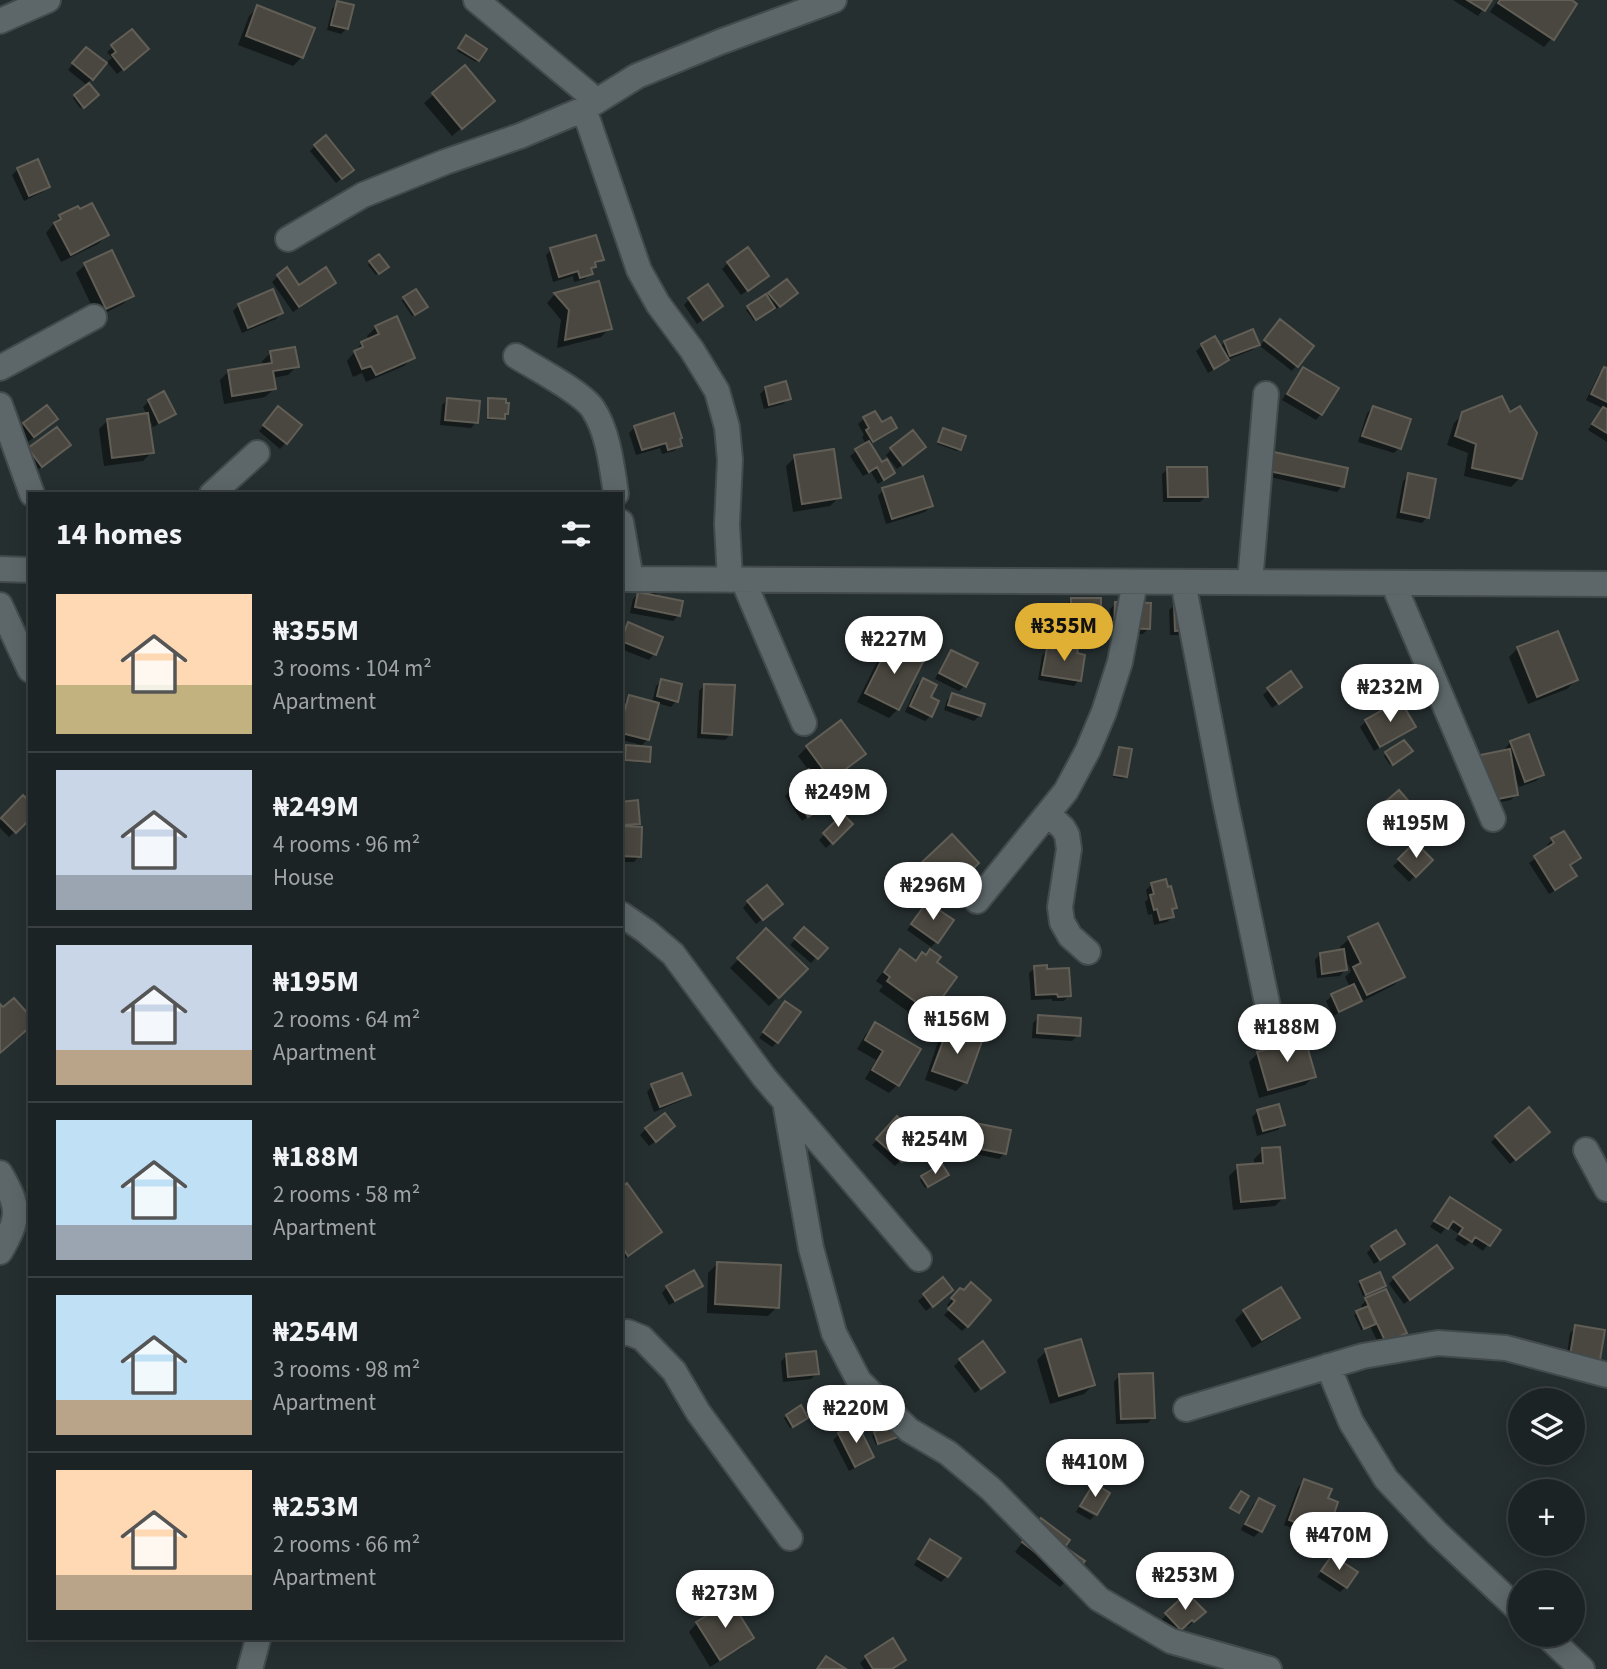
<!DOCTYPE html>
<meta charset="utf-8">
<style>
:root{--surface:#1c2324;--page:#252b2c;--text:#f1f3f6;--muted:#a0a4a6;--line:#3a4041;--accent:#dfb034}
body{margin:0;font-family:"Source Sans 3",sans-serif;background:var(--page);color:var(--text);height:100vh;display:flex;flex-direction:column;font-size:26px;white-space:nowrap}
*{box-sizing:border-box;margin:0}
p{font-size:23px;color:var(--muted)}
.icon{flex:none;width:38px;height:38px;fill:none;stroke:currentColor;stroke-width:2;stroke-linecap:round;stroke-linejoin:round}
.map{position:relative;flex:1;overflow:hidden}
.side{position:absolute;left:28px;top:492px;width:595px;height:1148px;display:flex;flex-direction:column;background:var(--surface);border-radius:0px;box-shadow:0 4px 18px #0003,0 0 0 2px var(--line)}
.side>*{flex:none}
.buttons{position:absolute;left:1508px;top:1388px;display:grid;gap:14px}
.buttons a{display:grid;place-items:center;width:77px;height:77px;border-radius:50%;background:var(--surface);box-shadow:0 4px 18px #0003,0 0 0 2px var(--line);font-size:35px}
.price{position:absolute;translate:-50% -60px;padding:0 16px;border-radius:24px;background:#fff;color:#222;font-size:23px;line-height:46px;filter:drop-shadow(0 2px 4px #0008)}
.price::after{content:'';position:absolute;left:50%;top:42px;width:21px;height:16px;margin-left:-10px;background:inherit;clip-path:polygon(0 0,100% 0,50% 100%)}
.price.active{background:var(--accent);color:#111}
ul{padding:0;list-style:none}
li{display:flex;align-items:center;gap:21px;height:175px;padding:0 28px}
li+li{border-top:2px solid var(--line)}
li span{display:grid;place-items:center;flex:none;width:196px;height:140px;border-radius:0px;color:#555}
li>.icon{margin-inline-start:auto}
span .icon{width:84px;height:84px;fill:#fffc;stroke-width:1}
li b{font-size:30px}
h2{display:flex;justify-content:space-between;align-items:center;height:84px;padding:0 28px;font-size:30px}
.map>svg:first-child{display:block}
.shadow{fill:#0007}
.building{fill:#4a4740;stroke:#615e56;stroke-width:2}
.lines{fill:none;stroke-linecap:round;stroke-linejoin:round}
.minor-casing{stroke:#434a4b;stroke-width:28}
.minor{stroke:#5d6769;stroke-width:24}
</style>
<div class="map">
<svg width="1607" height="1669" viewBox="0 0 1607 1669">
<rect width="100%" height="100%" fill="#262f30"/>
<path class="shadow" d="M1453 0H1490L1478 16Z
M1498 0H1569L1552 38 1544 47 1490 12Z
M338 3 347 28 341 34 327 30 332 9Z
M258 7 302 57 293 66 238 45 249 16Z
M464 40 478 60 476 62 457 51Z
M113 47 141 55 117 74 107 62 112 58 107 52Z
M80 55 92 79 87 83 97 95 80 108 73 98 88 86 68 70Z
M465 67 484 109 452 136 424 103Z
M315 146 346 175 336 183 310 151Z
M18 169 48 187 42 192 24 201 12 175Z
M60 216 107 235 98 244 61 262 46 233Z
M551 250 602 259 594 265 590 271 591 273 585 279 574 282 573 276 553 282 546 255Z
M370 262 384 269 376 275 368 265Z
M728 263 761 281 741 295 722 269Z
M85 265 132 295 123 304 97 317 76 273Z
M278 276 299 288 334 282 328 288 293 312 272 282Z
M555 294 610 328 601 337 557 348 561 320 547 303Z
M770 294 790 299 773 311 772 309 754 321 746 310Z
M404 298 423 309 412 316 402 301Z
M689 299 721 306 697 324 684 305Z
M239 305 281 313 276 319 242 333 233 311Z
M376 327 413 357 404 366 366 382 362 373 353 377 347 361 362 343 369 340 367 336Z
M1275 327 1297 365 1292 371 1260 346Z
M1215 338 1220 347 1225 342 1258 345 1252 350 1227 360 1221 365 1208 373 1196 351 1202 346Z
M271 353 297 366 288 375 272 378 274 389 265 397 224 404 220 380 228 372 263 366 262 361Z
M1303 369 1321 414 1316 420 1282 400 1297 375Z
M1605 369 1607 370V442L1588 430 1598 415 1604 409 1586 400 1599 374Z
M765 389 789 399 783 404 764 409 760 394Z
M448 399 476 422 471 428 440 425 442 405Z
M489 400 507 413 501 420H487V402Z
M149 401 174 414 168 419 153 427 148 416 152 452 143 461 104 466 99 429 108 420 147 415 143 407Z
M1373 408 1399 448 1394 453 1358 442 1367 413Z
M273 414 300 426 280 449 259 431Z
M1463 414 1520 478 1511 487 1464 476 1468 453 1447 445 1454 423Z
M864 419 895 428 889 434 869 445 881 464 893 473 878 484 871 472 863 476 850 456 866 444 862 437 864 435 858 424Z
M24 424 50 425 28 442 19 430Z
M635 427 680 445 674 451 662 454 660 448 636 455 629 433Z
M943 430 959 449 957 451 937 444Z
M29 450 63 451 36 471 24 455Z
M891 450 918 452 897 469 886 455Z
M1274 454 1342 486 1337 492 1265 476 1268 459Z
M795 457 839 497 830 506 793 512 786 466Z
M1168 469 1206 496 1200 502H1163L1162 474Z
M1409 475 1427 517 1422 523 1396 518 1403 481Z
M883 490 931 506 925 512 886 524 878 496Z
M660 588 655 597 678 616 673 621 630 613 633 599 638 594 651 596 653 589Z
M1071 600 1099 609 1097 611H1069V602Z
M1116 603 1148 629 1143 634 1109 633 1110 609Z
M1175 605 1184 635H1170L1169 610Z
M628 624 654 654 649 660 621 649V633Z
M890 645 898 709 889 718 857 702 881 654Z
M1055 647 1079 680 1074 686 1038 680 1042 656 1047 650 1052 651Z
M1518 648 1576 680 1567 689 1528 704 1509 657Z
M952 652 964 686 959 691 935 679 946 657Z
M662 680 676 701 671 707 657 703 648 739 642 745 621 740V712L624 703 629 697 652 703 656 686Z
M923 680 931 716 925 721 905 712 917 685Z
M704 686 731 734 725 740 697 738 699 691Z
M1268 690 1294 692 1272 708 1263 695Z
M953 695 980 715 974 721 944 710 947 700Z
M1366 721 1413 726 1408 732 1374 751 1360 727Z
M841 722 864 754 855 763 827 783 836 797 830 802 802 821 785 796 792 789 790 785 809 771 798 756 807 747Z
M1511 742 1542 775 1536 781 1519 787 1515 776 1513 777 1516 794 1511 800 1483 805 1475 762 1480 757 1507 752 1505 748Z
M627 747 648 761 646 763 623 761 624 749Z
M1120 748 1126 777 1123 779 1113 777 1117 751Z
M1408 753 1390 765 1384 756 1386 754Z
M1398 792 1422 818 1396 842 1372 816Z
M23 798 30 817 9 837 0 828V821Z
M621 803 638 823 633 828 639 856 634 862H621Z
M843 816 851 824 826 848 819 840Z
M1552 840 1579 858 1569 866 1575 876 1569 882 1549 894 1529 863 1549 849 1547 845Z
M1415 845 1430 860 1409 882 1393 866Z
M920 866 968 872 936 901 911 875Z
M1152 884 1175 907 1171 911 1173 916 1167 922 1154 925 1152 914 1148 915 1145 902 1148 899 1146 890Z
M748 902 775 909 756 924 743 908Z
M922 910 937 941 931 947 907 930Z
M1377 925 1403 976 1394 985 1333 1016 1326 1001 1332 996 1350 987 1345 977 1351 971 1344 956 1345 970 1340 976 1317 978 1315 960 1320 954 1342 952 1340 947 1349 939Z
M804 930 825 948 811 963 790 945Z
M766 931 806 969 769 1006 730 968Z
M901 951 915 962 930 951 934 963 930 1012 921 1021 879 991 883 986 876 981 892 960Z
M1035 968 1069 995 1064 1001H1052V999L1031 1000 1029 973Z
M780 1009 777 1042 772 1047 759 1038Z
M1039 1017 1078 1035 1072 1041 1032 1038 1033 1023Z
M875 1025 898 1084 889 1093 865 1079 876 1060 857 1049 866 1034Z
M948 1030 965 1082 956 1091 925 1080 939 1039Z
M1258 1053 1314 1076 1305 1085 1259 1098 1249 1062Z
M652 1086 689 1095 683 1100 654 1112 647 1092Z
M1258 1111 1283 1124 1278 1130 1257 1136 1252 1117Z
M897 1119 920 1140 895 1166 872 1145Z
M975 1125 1005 1153 999 1159 965 1152 969 1130Z
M646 1129 668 1132 649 1146 640 1135Z
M1497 1137H1542L1510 1164 1491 1142Z
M1263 1150 1284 1197 1275 1206 1233 1210 1229 1176 1238 1167 1254 1165V1159Z
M944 1177 925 1188 920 1180 922 1178Z
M621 1190 659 1232 651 1241 621 1261Z
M1450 1199 1498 1230 1483 1251 1470 1242 1465 1246 1455 1240 1459 1234 1447 1226 1441 1234 1430 1227 1445 1205Z
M1403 1244 1398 1250 1374 1264 1367 1253 1372 1247Z
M717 1264 777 1307 768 1316 707 1313 708 1273Z
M1446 1273 1404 1304 1389 1284 1394 1278Z
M943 1280 945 1295 926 1311 918 1301Z
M1361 1282 1384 1286 1363 1296 1358 1284Z
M701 1286 695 1291 669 1305 662 1293 667 1287Z
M960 1290 963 1293 967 1326 962 1331 944 1315 951 1308 947 1305Z
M1366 1300 1405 1333 1399 1339 1380 1347 1370 1326 1361 1330 1354 1315 1363 1310 1361 1306Z
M1244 1311 1298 1317 1289 1326 1252 1348 1235 1320Z
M1576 1327 1603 1331 1565 1367 1570 1333Z
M1046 1351 1093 1385 1084 1394 1050 1404 1037 1360Z
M786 1356 817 1373 811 1379 783 1382 781 1362Z
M960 1360 1003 1372 975 1393 954 1366Z
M1119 1376 1153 1417 1148 1423 1116 1424 1114 1382Z
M801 1408 804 1420 790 1428 784 1418Z
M875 1433 896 1437 894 1439 876 1445 872 1436Z
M839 1434 872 1457 867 1462 849 1471 833 1440Z
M1304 1481 1326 1500 1329 1522 1324 1527 1316 1525 1309 1534 1284 1525 1298 1487Z
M1259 1500 1272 1506 1260 1531 1254 1537 1241 1530 1253 1505Z
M1079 1507 1094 1516 1090 1520 1076 1512Z
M1032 1529 1063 1547 1069 1578 1060 1587 1015 1552Z
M931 1541 947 1576 941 1582 914 1565 925 1547Z
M1332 1557 1346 1587 1340 1592 1317 1577Z
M1187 1595 1203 1612 1188 1627 1185 1624 1174 1634 1161 1620Z
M697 1623 752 1638 743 1647 710 1667 689 1632Z
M892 1641 904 1660 898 1665 892 1669H864L860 1663 866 1657Z"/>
<path class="building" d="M1467 0H1492L1485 11Z
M1500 0H1572L1577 4 1554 40 1498 3Z
M337 1 354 5 348 29 331 25Z
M257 5 315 28 303 58 246 36Z
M132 29 149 49 124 70 112 55 116 52 111 45Z
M466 35 487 49 479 61 458 48Z
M86 47 107 63 93 80 72 63Z
M465 65 495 101 462 129 432 93Z
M89 83 99 95 84 108 74 95Z
M326 135 354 170 342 179 314 145Z
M38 159 50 187 29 196 17 168Z
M92 203 109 235 71 255 54 223 61 219 59 215 78 206 80 209Z
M596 235 604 260 595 262 596 267 591 268 593 274 580 278 578 271 559 277 550 248Z
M748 247 769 276 748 291 727 262Z
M112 250 134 296 106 309 84 263Z
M379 254 389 267 379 274 369 261Z
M287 267 299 285 326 267 336 283 299 307 277 275Z
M787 279 798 293 780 307 768 293Z
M599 281 612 329 565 340 569 310 554 293Z
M708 284 723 306 703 320 688 298Z
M273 289 283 313 248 328 238 304Z
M416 289 428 307 415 315 403 297Z
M766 294 775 308 756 320 747 306Z
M397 316 415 358 376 375 371 366 362 369 354 351 363 347 361 342 379 334 375 326Z
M1280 319 1314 346 1298 367 1264 340Z
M1253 329 1260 345 1230 356 1224 341Z
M1215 336 1229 360 1214 369 1201 344Z
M295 347 299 367 273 371 276 389 232 396 228 370 272 363 270 351Z
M1303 367 1339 388 1322 415 1287 394Z
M1604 367 1607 368V402L1591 394Z
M786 381 791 399 769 405 765 387Z
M164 391 176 414 159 423 148 400Z
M1502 396 1510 412 1520 406 1537 433 1522 479 1472 468 1476 444 1455 436 1462 412Z
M447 398 480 401 478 423 445 420Z
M488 398 506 399V403H509L508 414H505V419L488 418Z
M47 405 58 419 34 437 23 423Z
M278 406 302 425 287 444 263 425Z
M1373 406 1411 419 1401 449 1362 436Z
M1603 407 1607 409V433L1592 424Z
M875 411 882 422 891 417 897 428 873 442 866 430 869 428 863 417Z
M148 413 154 453 112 458 107 419Z
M674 413 682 438 680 439 682 446 668 450 666 443 642 450 634 426Z
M57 427 71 445 42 467 28 448Z
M943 428 966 436 961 450 938 442Z
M913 430 926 447 903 465 890 448Z
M869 441 882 462 887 459 895 473 884 480 877 467 869 472 855 449Z
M834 449 841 498 802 504 794 455Z
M1274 452 1348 468 1344 487 1269 471Z
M1167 467H1207L1208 497H1168Z
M1408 473 1436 479 1429 518 1401 512Z
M923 476 933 506 892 519 882 488Z
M638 592 683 601 680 616 635 607Z
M1071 598H1101V609H1071Z
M1115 602 1151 603 1150 629 1114 628Z
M1190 602 1191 630 1175 631 1174 603Z
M628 622 663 637 656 655 621 641Z
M1558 631 1578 680 1537 697 1517 647Z
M890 643 924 660 899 710 865 693Z
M1054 645 1078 649 1077 653 1085 655 1081 681 1042 675 1047 648 1054 649Z
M951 650 978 663 966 687 939 673Z
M1291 671 1302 687 1279 704 1267 688Z
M923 678 937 685 931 697 939 701 932 717 910 706Z
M661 679 682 684 678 702 657 696Z
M704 684 735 685 732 735 702 733Z
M952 693 985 704 981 716 948 705Z
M629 695 659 703 649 740 621 733V723Z
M1400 700 1416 727 1380 747 1365 720Z
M841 720 866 754 831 780 806 746Z
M1529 734 1544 775 1525 782 1510 741Z
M1404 740 1413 751 1393 765 1385 752Z
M626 745 651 747 650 762 625 760Z
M1119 747 1132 749 1127 777 1114 775Z
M1510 749 1518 795 1488 801 1480 755Z
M809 769 813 774 821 770 838 797 808 817 790 789 798 784 795 778Z
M1399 790 1424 819 1403 838 1377 809Z
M23 795 30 802V819L16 833 1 818Z
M638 800 640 824 622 825 621 802Z
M843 814 853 824 833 844 823 833Z
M621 826 642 827 641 857 621 856Z
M1564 831 1581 858 1570 865 1577 876 1555 890 1534 856 1554 843 1551 838Z
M952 834 979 863 946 894 919 865Z
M1415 842 1433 860 1416 877 1398 859Z
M1166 879 1168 887 1171 886 1177 908 1172 909 1174 917 1160 920 1157 909 1154 910 1150 895 1154 894 1151 883Z
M767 885 783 904 763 920 747 901Z
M927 902 954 920 938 943 911 924Z
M1378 923 1405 977 1367 995 1353 967 1361 963 1348 937Z
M804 927 828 948 818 959 794 938Z
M766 928 808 969 779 998 737 958Z
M900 949 916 961 922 952 926 955 930 949 941 957 937 962 957 977 931 1013 887 981 890 977 884 972Z
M1344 949 1347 970 1322 974 1320 953Z
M1047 965V969L1069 968 1071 996 1058 997 1057 994 1036 995 1034 966Z
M1354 984 1362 1001 1339 1012 1331 994Z
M14 998 30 1016V1027L0 1053V1004L3 1007Z
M785 1001 801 1012 778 1043 763 1032Z
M1038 1015 1081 1018 1080 1036 1037 1033Z
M875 1022 921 1049 899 1086 872 1070 883 1051 865 1040Z
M948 1028 982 1041 967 1083 932 1071Z
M1305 1039 1316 1077 1268 1090 1257 1052Z
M682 1073 691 1095 660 1107 651 1084Z
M1279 1104 1285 1125 1263 1131 1257 1110Z
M1529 1107 1550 1132 1516 1160 1495 1136Z
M665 1113 675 1126 656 1142 645 1128Z
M897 1116 922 1140 902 1162 876 1139Z
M975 1123 1011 1130 1006 1154 970 1147Z
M1280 1147 1285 1198 1241 1202 1237 1165 1263 1163 1262 1148Z
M942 1164 949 1175 928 1187 921 1176Z
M627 1183 662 1232 628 1256 621 1245V1188Z
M1450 1197 1501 1230 1490 1246 1475 1237 1472 1242 1459 1234 1463 1228 1453 1221 1448 1229 1434 1221Z
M1396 1230 1405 1244 1380 1260 1371 1246Z
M1437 1245 1453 1268 1410 1300 1393 1277Z
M717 1262 781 1265 779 1308 715 1304Z
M694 1270 703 1286 675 1301 666 1286Z
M1380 1272 1386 1286 1366 1295 1360 1281Z
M943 1277 953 1290 933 1307 923 1294Z
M971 1282 991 1300 968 1327 948 1309 955 1301 951 1298 960 1288 964 1290Z
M1281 1287 1300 1318 1262 1340 1243 1310Z
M1386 1289 1407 1333 1386 1343 1365 1298Z
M1368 1306 1376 1324 1364 1329 1356 1311Z
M1575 1325 1605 1330 1599 1366 1569 1362Z
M1081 1339 1095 1385 1059 1396 1045 1349Z
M983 1341 1005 1372 981 1389 959 1359Z
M816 1351 819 1374 788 1377 786 1354Z
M1153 1373 1155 1418 1121 1419 1119 1374Z
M801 1405 808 1418 793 1427 786 1415Z
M857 1423 874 1457 855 1467 838 1433Z
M894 1425 898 1437 878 1444 874 1432Z
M1304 1479 1332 1489 1328 1498 1338 1502 1331 1523 1320 1519 1316 1530 1289 1520Z
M1094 1483 1110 1493 1097 1515 1080 1506Z
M1241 1491 1249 1496 1239 1513 1230 1508Z
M1259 1498 1275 1506 1262 1532 1245 1524Z
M1041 1518 1070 1540 1065 1547 1085 1561 1070 1579 1022 1542Z
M930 1539 961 1558 948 1577 918 1559Z
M1332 1555 1358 1572 1347 1588 1321 1571Z
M1187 1593 1206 1612 1194 1622 1192 1620 1181 1630 1165 1613Z
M731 1601 754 1638 720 1660 696 1622Z
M893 1638 906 1660 892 1669H873L865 1656Z
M826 1656 846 1669H817Z"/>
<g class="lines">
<defs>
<path id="minor" d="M476 0 597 101
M0 21 48 0
M288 239 363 195 445 162 520 136 584 109
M516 356C535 368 582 392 593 409 608 431 612 467 616 494
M0 368 94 317
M0 405 32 494
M212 494 257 453
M621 522 631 579
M0 569 30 570
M621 579 1607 584
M730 580 727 524 730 460 727 427 717 391 692 350 658 304 639 270 584 109 637 76 720 42 834 0
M743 580 804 723
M1183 582 1225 801 1270 1017
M1250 582 1266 394
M1393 583 1493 819
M0 605 30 670
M1048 814 1063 828 1067 835 1069 849 1060 907 1062 922 1070 936 1088 952
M977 901 1066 791 1088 750 1104 712 1120 662 1135 582
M621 914 647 932 673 954 764 1077 919 1259
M785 1102 811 1248 834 1333 859 1381 909 1430 948 1453 991 1489 1099 1599 1171 1641 1269 1669
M1586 1150 1607 1189
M0 1173C20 1207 20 1218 0 1252
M621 1334 627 1332 642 1338 674 1371 698 1412 790 1538
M1328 1366 1351 1422 1386 1479 1437 1533 1521 1612
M1186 1409 1363 1356 1438 1343 1506 1348 1607 1375
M1545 1634 1582 1669
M250 1669 258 1639"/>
</defs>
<use href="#minor" class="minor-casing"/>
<use href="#minor" class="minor"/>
</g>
</svg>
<div class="buttons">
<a><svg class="icon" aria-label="layers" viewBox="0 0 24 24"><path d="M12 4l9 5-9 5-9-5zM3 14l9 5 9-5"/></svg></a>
<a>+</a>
<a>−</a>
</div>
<b class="price active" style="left:1064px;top:663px">₦355M</b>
<b class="price" style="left:894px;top:676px">₦227M</b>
<b class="price" style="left:1390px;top:724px">₦232M</b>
<b class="price" style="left:838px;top:829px">₦249M</b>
<b class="price" style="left:1416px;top:860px">₦195M</b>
<b class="price" style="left:933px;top:922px">₦296M</b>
<b class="price" style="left:957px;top:1056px">₦156M</b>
<b class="price" style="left:1287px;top:1064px">₦188M</b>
<b class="price" style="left:935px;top:1176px">₦254M</b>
<b class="price" style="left:856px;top:1445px">₦220M</b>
<b class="price" style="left:1095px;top:1499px">₦410M</b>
<b class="price" style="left:1339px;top:1572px">₦470M</b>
<b class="price" style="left:1185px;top:1612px">₦253M</b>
<b class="price" style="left:725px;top:1630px">₦273M</b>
<section class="side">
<h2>14 homes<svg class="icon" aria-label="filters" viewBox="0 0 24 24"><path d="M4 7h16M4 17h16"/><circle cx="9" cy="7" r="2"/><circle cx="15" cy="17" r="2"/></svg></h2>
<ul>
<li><span style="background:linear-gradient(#ffd9b3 65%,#c2b280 0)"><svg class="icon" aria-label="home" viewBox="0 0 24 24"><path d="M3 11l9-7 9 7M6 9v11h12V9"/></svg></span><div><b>₦355M</b><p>3 rooms · 104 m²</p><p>Apartment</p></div></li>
<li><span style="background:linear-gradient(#c9d6e8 75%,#9aa5b1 0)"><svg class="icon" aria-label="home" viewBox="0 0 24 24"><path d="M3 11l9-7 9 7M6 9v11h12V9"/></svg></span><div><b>₦249M</b><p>4 rooms · 96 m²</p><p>House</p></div></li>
<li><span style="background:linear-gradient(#c9d6e8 75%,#b9a48a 0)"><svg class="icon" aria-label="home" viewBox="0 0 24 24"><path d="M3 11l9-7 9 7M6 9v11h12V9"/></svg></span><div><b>₦195M</b><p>2 rooms · 64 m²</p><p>Apartment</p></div></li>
<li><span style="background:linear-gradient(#bfe0f5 75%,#9aa5b1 0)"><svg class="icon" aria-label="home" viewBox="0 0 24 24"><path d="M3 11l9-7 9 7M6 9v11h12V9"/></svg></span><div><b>₦188M</b><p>2 rooms · 58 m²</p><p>Apartment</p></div></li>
<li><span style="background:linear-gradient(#bfe0f5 75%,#b9a48a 0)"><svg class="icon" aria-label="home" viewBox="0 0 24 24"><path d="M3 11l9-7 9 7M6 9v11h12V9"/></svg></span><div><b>₦254M</b><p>3 rooms · 98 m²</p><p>Apartment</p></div></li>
<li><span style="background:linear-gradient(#ffd9b3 75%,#b9a48a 0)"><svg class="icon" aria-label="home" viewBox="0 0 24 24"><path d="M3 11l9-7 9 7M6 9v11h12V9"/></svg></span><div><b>₦253M</b><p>2 rooms · 66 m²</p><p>Apartment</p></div></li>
</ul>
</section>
</div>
